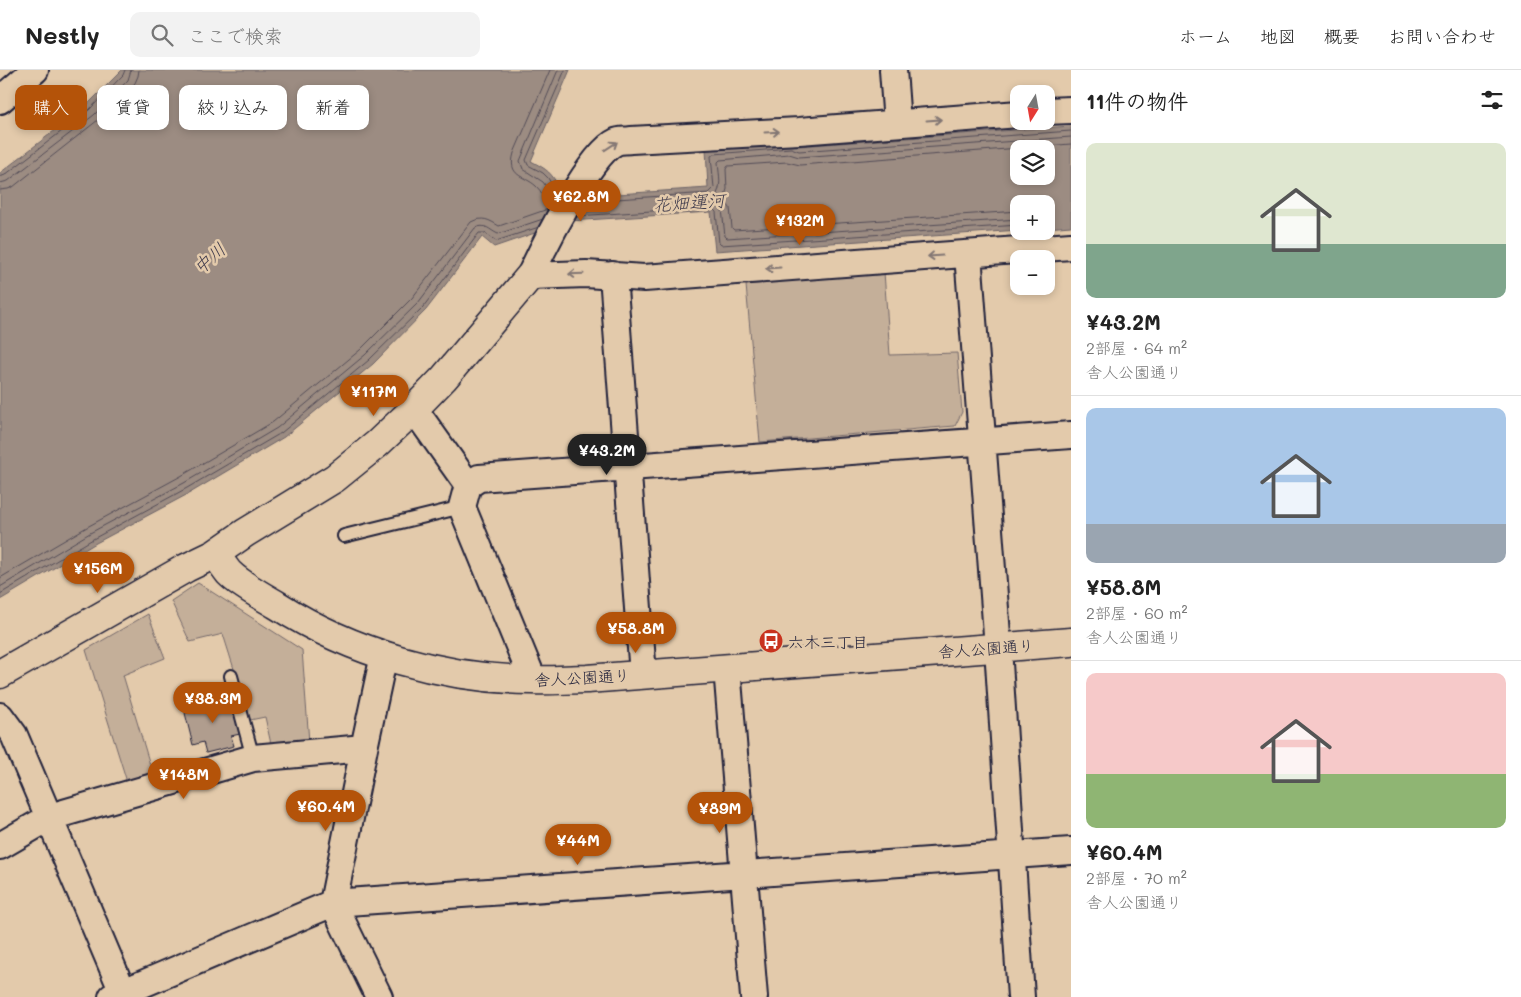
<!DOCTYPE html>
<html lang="ja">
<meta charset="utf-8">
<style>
:root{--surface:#fff;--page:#f2f2f2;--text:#222;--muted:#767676;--line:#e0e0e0;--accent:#b45309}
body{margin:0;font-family:Mali,"Klee One",sans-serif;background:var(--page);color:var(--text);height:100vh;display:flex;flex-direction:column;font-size:19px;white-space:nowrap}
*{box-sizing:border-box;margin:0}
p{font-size:16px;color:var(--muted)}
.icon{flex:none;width:28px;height:28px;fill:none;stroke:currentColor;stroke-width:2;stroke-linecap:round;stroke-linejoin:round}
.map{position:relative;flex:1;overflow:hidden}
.side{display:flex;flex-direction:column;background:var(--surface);width:450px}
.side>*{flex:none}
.banner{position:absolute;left:15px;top:15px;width:475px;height:45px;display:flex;gap:10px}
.needle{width:32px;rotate:191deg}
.buttons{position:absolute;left:1010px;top:15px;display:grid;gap:10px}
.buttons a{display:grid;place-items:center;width:45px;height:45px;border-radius:10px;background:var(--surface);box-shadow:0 2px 8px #0003;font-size:25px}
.price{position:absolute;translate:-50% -42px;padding:0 11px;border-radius:18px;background:var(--accent);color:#fff;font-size:16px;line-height:32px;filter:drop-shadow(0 1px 2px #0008)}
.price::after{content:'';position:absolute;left:50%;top:30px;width:15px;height:11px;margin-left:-8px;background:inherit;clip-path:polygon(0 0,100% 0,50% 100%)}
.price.on{background:#222;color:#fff}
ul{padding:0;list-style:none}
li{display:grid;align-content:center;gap:10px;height:265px;padding:0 15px}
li+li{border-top:1px solid var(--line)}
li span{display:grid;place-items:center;height:155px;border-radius:10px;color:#555}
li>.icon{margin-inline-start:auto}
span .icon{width:90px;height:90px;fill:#fffc;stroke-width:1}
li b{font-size:21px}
h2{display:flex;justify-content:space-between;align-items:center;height:60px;padding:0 15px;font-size:21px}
.pill{padding:0 18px;border-radius:10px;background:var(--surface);box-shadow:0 2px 8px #0003;font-size:18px;line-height:45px}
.pill.on{background:var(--accent);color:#fff}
header{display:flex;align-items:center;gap:30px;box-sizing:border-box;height:70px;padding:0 25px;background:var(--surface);border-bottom:1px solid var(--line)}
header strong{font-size:24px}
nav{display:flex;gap:28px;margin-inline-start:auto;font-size:18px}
.search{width:350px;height:45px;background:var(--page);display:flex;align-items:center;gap:12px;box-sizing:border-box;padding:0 18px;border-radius:10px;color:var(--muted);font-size:19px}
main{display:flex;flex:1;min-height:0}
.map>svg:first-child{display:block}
.green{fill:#c4af99;stroke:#73686a}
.water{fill:#9c8c82;stroke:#6b6266;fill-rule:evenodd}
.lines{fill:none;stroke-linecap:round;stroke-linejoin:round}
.shore{stroke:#534c57;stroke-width:1}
.building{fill:#b09d8e;stroke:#22223b}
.lane-casing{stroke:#22223b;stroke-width:16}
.street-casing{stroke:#22223b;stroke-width:30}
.secondary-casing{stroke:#22223b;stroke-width:31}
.lane{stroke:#e3caab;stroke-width:12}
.street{stroke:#e3caab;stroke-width:26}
.secondary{stroke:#e3caab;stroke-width:28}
.oneway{stroke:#827673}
.labels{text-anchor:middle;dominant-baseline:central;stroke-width:5;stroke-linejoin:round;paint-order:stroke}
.poi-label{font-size:16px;fill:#22223b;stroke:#e3caab;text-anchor:start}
.street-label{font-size:16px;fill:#22223b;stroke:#e3caab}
.water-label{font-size:18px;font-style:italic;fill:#403c4d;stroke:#e3caab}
</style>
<header>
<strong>Nestly</strong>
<div class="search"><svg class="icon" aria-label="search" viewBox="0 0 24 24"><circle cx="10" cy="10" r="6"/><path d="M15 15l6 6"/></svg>ここで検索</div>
<nav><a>ホーム</a><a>地図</a><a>概要</a><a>お問い合わせ</a></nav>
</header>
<main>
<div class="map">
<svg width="1071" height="927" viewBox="0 0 1071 927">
<rect width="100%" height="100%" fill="#e3caab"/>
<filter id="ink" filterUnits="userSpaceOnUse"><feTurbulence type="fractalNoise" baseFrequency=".02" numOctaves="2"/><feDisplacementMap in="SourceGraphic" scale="10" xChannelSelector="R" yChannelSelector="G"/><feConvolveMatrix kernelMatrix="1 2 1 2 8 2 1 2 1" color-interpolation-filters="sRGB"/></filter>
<g filter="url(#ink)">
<path class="green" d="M884 202 890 285 957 283 962 342 955 356 760 372 746 215Z
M198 513 302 580 309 672 271 674 265 647 250 650 223 564 190 572 171 531Z
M148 544 165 588 123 605 153 705 127 712 86 580Z"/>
<path class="water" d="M122 0H570L531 91C548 100 551 102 560 119L587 126 708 118 706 79 797 72 798 76 1071 56V156L1046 158V134H1019V160L715 181 711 142 570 151 494 177 482 167 426 240 373 294 284 367 190 423 96 473 0 530V103L86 36ZM1019 79H1046V106H1019Z"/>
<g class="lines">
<path class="shore" d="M550 0 514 83C507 107 524 105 536 116 542 121 544 130 550 135
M0 107 5 105 89 40 123 5 125 0
M0 113 8 111 94 45 128 10 131 0
M0 120 8 119 13 117 98 50 135 13 138 6 139 0
M557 123 548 108 543 103 528 95 526 90 565 0
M554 128 543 112 523 99 520 91 558 0
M586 131 709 123 714 118 711 86 714 84 791 78 799 81 1071 61
M1019 141 734 160 732 158 730 138 724 129 727 119 726 99 728 96 787 92 800 95 1071 74
M577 146 711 137 716 142 719 173 721 175 1019 155
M1019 149 727 168 725 166 722 139 714 129C723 116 719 107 718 92L720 90 789 84 799 87 1071 67
M0 508 87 457 181 406 273 352 360 280 412 228 471 152C483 146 489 150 499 156L548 139
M0 517 90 463 184 413 277 358 365 285 418 233 475 158C486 153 489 160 498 164L543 149
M0 524 93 469 187 418 281 363 369 290 423 237 479 163H485L496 171 539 157"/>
</g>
<path class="building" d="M217 625 219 634 231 631 240 664 231 666 234 676 206 683 203 672 193 675 185 643 195 640 193 631Z"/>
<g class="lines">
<defs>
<path id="lane" d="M344 466 462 437
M231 606 253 688"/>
<path id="street" d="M893 0 897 53
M0 30 35 0
M1046 41 1071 40
M1019 44 799 61 631 70C626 71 620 70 616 72 590 83 543 178 530 206L586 204 644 208 1071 176
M968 184 998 578 1021 927
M613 205 643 605
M414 339 468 415
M727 598 754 927
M533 610 462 437 468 415 479 408 1071 365
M0 646 14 665 125 927
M0 776 50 747 253 688 364 678
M112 927 333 833 1071 781
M379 927 333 833 364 678 384 585"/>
<path id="secondary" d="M215 484C220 490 224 497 229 503 242 516 261 525 277 535 352 583 444 609 533 610 551 611 569 609 587 609L1071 572
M0 604 186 498 215 484 245 463 335 408 377 374 414 339 444 308 530 206"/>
</defs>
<use href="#lane" class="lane-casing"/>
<use href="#street" class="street-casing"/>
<use href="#secondary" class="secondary-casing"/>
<use href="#lane" class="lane"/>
<use href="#street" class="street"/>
<use href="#secondary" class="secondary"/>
</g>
<defs><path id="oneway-shaft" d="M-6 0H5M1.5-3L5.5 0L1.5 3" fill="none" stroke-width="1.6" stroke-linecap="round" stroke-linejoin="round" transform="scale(1.25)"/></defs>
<g class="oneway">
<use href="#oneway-shaft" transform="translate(934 50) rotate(-4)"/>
<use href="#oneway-shaft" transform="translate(772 62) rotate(-3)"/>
<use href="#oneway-shaft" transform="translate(611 76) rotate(-33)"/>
<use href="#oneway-shaft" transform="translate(935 186) rotate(176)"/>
<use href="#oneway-shaft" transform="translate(773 198) rotate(176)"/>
<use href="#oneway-shaft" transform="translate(576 204) rotate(178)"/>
</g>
</g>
<defs>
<symbol id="bus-disc" viewBox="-11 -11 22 22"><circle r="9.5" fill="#c8321e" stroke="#e3caab"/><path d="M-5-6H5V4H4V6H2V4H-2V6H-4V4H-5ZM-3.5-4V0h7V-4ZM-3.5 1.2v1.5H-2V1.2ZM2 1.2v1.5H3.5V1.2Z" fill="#fff"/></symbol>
</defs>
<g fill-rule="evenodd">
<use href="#bus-disc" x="757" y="557" width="28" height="28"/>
</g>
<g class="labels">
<g class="poi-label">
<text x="788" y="571">六木三丁目</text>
</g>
<g class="street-label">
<text transform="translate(986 578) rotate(-4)">舎人公園通り</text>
<text transform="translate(582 607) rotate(-3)">舎人公園通り</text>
</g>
<g class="water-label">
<text transform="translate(689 132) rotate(-4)">花畑運河</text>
<text transform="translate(209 188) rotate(-42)">中川</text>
</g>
</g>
</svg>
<div class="buttons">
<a><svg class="needle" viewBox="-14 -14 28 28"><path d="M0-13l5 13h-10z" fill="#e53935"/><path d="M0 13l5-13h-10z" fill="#767676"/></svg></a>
<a><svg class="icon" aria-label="layers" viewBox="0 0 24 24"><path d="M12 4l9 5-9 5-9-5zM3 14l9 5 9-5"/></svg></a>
<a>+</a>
<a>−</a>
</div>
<b class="price" style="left:581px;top:152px">¥62.8M</b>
<b class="price" style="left:800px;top:176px">¥132M</b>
<b class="price" style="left:374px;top:347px">¥117M</b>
<b class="price on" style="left:607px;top:406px">¥43.2M</b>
<b class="price" style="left:98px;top:524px">¥156M</b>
<b class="price" style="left:636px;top:584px">¥58.8M</b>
<b class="price" style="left:213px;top:654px">¥38.3M</b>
<b class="price" style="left:184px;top:730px">¥148M</b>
<b class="price" style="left:326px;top:762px">¥60.4M</b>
<b class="price" style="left:720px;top:764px">¥89M</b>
<b class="price" style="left:578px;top:796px">¥44M</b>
<div class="banner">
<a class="pill on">購入</a>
<a class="pill">賃貸</a>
<a class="pill">絞り込み</a>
<a class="pill">新着</a>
</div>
</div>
<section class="side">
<h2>11件の物件<svg class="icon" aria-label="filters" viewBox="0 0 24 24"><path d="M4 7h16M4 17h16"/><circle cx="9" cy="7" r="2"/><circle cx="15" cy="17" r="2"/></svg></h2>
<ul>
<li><span style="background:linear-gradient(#dfe7d0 65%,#7fa58c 0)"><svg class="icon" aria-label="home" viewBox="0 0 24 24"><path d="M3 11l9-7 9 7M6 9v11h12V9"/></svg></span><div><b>¥43.2M</b><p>2部屋 · 64 m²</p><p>舎人公園通り</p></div></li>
<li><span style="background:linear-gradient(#a9c7e8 75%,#9aa5b1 0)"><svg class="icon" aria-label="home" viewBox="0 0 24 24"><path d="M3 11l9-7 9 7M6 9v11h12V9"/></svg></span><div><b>¥58.8M</b><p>2部屋 · 60 m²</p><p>舎人公園通り</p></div></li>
<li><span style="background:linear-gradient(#f6c9c9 65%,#8fb573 0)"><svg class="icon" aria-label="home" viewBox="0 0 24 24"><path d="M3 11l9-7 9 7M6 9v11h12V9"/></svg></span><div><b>¥60.4M</b><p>2部屋 · 70 m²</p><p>舎人公園通り</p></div></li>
</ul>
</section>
</main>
